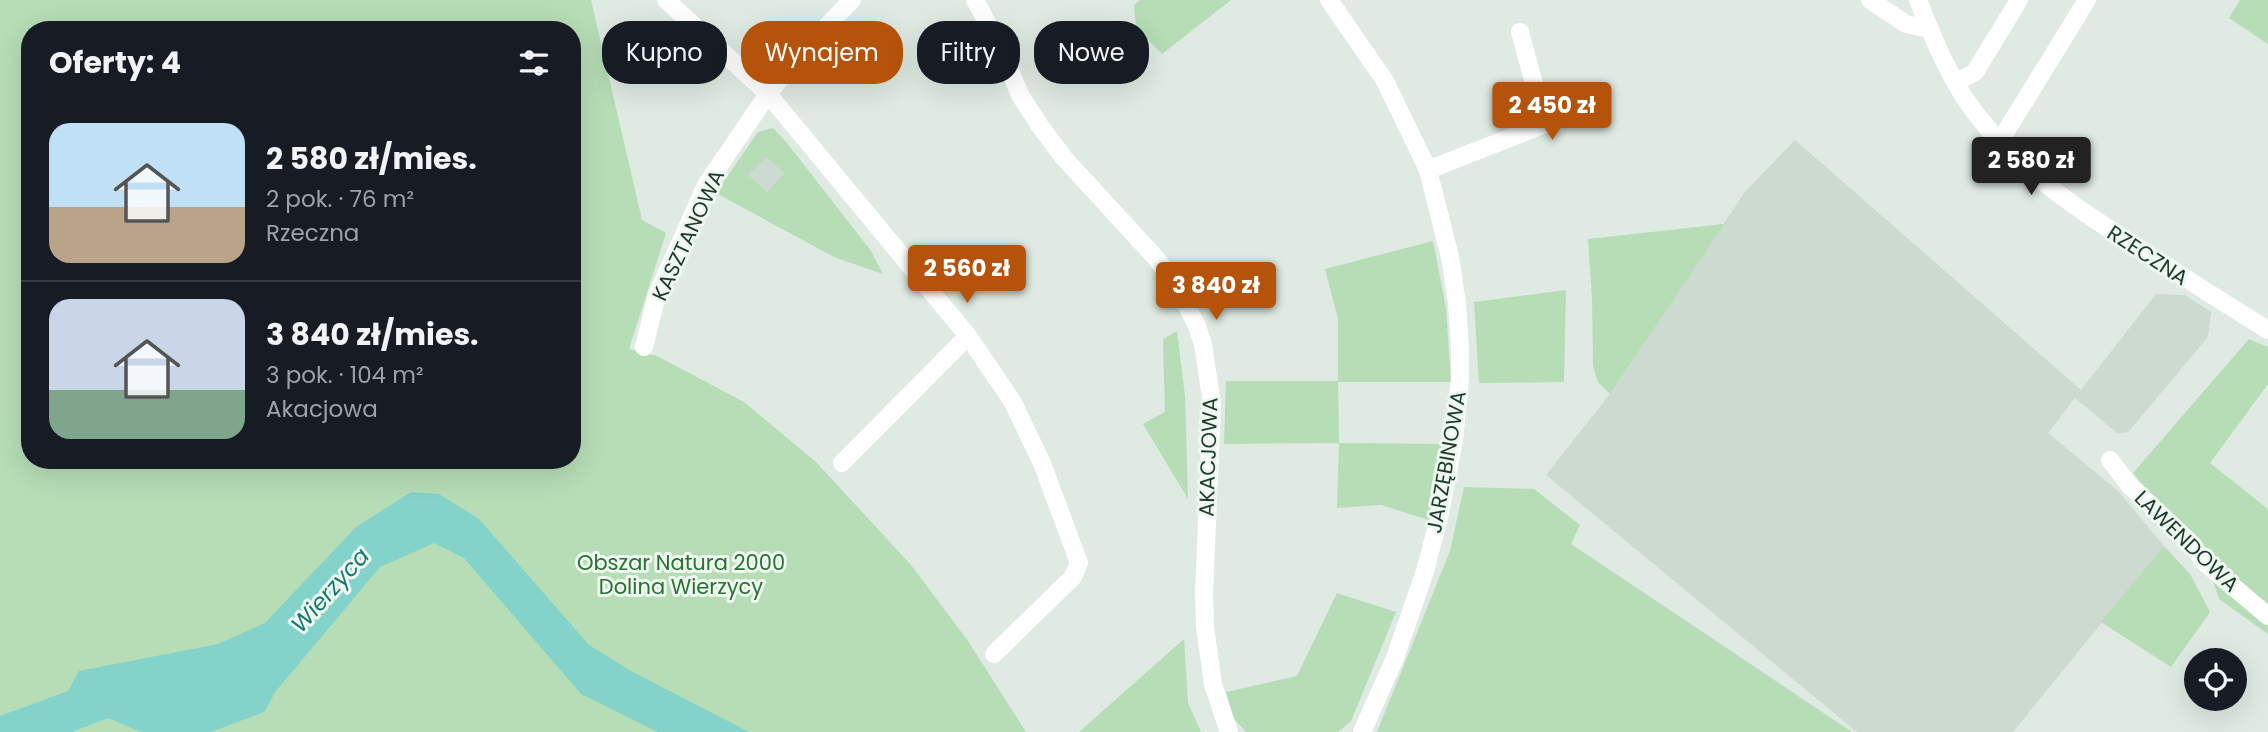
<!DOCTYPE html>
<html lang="pl">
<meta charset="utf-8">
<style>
:root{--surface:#171b24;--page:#242831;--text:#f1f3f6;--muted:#9ea1a6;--line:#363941;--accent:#b45309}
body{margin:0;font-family:Poppins,sans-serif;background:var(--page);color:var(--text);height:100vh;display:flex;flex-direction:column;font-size:26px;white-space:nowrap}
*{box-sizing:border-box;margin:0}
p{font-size:23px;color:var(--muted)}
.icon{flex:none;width:38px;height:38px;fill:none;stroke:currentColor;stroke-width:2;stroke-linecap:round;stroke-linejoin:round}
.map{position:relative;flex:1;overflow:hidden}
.sheet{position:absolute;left:21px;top:21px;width:560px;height:448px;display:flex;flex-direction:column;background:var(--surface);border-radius:28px;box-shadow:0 7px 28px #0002}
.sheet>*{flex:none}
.banner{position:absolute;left:602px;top:21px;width:665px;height:63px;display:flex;gap:14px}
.controls{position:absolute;left:2184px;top:648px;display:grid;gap:14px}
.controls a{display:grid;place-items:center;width:63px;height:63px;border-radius:50%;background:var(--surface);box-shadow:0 7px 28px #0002;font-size:35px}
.price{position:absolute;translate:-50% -60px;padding:0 16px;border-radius:7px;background:var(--accent);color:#fff;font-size:23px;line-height:46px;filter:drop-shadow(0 2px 4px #0008)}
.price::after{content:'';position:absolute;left:50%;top:42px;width:21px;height:16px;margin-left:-10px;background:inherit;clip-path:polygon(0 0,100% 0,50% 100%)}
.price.on{background:#222;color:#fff}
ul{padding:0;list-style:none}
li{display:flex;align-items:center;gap:21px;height:175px;padding:0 28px}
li+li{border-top:2px solid var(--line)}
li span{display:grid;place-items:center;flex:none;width:196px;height:140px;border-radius:21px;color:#555}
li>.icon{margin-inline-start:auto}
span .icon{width:84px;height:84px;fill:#fffc;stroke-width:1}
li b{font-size:30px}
h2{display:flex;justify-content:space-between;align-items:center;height:84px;padding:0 28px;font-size:30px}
.chip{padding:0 24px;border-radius:28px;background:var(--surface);box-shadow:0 7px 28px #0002;font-size:24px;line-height:63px}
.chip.on{background:var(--accent);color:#fff}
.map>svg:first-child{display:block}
.built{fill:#ccdad0}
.green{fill:#b6ddb6;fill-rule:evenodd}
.water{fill:#83d3ca}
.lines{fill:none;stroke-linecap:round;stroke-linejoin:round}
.street{stroke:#fff;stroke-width:18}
.labels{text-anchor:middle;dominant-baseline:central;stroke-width:6;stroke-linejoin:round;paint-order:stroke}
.street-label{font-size:21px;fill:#1f3b2c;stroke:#eef7f0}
.park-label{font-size:21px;fill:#287331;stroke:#eef7f0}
.water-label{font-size:23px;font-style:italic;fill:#17786f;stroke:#eef7f0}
</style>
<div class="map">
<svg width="2268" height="732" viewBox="0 0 2268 732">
<rect width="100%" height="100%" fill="#deeae2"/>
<path class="built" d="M1795 140 2081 390 2156 294 2185 295 2211 312 2208 337 2128 432 2117 433 2075 398 2048 433 2118 491 2164 546 2013 732H1857L1546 475 1610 394 1745 192Z
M766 156 786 173 767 192 747 175Z"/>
<path class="green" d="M0 0H591L642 220 666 233 629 349 657 356 744 402 816 462 911 565 968 641 1026 732H0ZM30 30H572V460H30Z
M1140 0H1231L1162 54 1136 28 1134 5Z
M2240 0H2268V44L2229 18Z
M773 128 787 143 871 251 883 274 834 257 716 193 758 132ZM766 157 785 173 767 192 748 175Z
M1724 224 1610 394 1598 382 1593 366 1592 297 1588 239Z
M1433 241 1446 308 1451 382H1338L1339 443 1445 444 1429 520 1381 505 1337 508 1339 443 1224 444 1226 381H1338V319L1325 269Z
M1566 290 1564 382 1479 383 1474 302Z
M1177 331 1185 396 1188 499 1143 424 1165 412 1163 339Z
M2249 339 2268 347V384L2210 463 2268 509V634L2219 599 2205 557 2133 473Z
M1464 487 1534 489 1580 525 1571 544 1852 732H1377L1450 551Z
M2164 546 2190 574 2210 612 2171 667 2101 622Z
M1337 593 1396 612 1351 721 1338 732H1246L1234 719 1226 692 1297 676Z
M1184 639 1188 703 1201 732H1079Z"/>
<path class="water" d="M411 492 439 494 479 519 589 645 631 671 749 732H658L581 694 464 558 434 543 380 567 276 691 264 712 211 732H141L108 718 72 732H0V716L68 691 79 671 218 644 265 623 356 527Z"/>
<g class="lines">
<path class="street" d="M666 0 768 94 968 336 1012 401 1042 463 1079 563 1073 577 994 654
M975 0 1001 49 1020 95 1040 126 1064 158 1155 257 1176 285 1197 326 1203 344 1212 404 1204 593 1205 627 1213 684 1229 732
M1329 0 1385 81 1428 170 1450 257 1457 303 1460 349V379L1454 440 1439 518 1425 571 1395 658 1362 732
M1870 0 1906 24 1929 29
M1918 0C1931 33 1945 67 1964 97 2007 162 2072 206 2137 247 2180 275 2224 303 2268 330
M1957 82 1975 72 2019 0
M2000 141 2087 0
M1428 170 1545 124 1520 32
M644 347 657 295 706 185 768 94 801 53 852 0
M2110 460 2130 486 2192 544 2204 562 2268 616
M842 463 968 336"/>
</g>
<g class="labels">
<g class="street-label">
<text transform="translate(688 235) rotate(-65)">KASZTANOWA</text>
<text transform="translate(2148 255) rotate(33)">RZECZNA</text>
<text transform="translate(1208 457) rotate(-88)">AKACJOWA</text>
<text transform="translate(1446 462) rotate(-80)">JARZĘBINOWA</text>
<text transform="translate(2187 541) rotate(44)">LAWENDOWA</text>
</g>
<g class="park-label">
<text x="681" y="562">Obszar Natura 2000<tspan x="681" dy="24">Dolina Wierzycy</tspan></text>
</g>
<g class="water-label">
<text transform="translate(330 590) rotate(-48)">Wierzyca</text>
</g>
</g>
</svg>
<div class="controls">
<a><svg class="icon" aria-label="locate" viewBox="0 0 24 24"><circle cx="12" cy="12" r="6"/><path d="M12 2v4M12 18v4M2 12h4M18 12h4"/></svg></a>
</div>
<b class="price" style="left:1552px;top:142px">2 450 zł</b>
<b class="price on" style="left:2031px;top:197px">2 580 zł</b>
<b class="price" style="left:967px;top:305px">2 560 zł</b>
<b class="price" style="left:1216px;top:322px">3 840 zł</b>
<div class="banner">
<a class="chip">Kupno</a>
<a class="chip on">Wynajem</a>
<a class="chip">Filtry</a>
<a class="chip">Nowe</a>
</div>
<section class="sheet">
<h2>Oferty: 4<svg class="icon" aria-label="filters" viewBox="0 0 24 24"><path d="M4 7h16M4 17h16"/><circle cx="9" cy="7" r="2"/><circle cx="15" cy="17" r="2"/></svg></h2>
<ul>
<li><span style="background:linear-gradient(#bfe0f5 60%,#b9a48a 0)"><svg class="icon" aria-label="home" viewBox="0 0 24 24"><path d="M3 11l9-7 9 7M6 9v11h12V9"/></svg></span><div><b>2 580 zł/mies.</b><p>2 pok. · 76 m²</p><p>Rzeczna</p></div></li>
<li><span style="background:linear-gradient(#c9d6e8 65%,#7fa58c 0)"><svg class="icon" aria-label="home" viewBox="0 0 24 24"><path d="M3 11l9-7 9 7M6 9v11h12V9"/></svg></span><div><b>3 840 zł/mies.</b><p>3 pok. · 104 m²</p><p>Akacjowa</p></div></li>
</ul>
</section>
</div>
